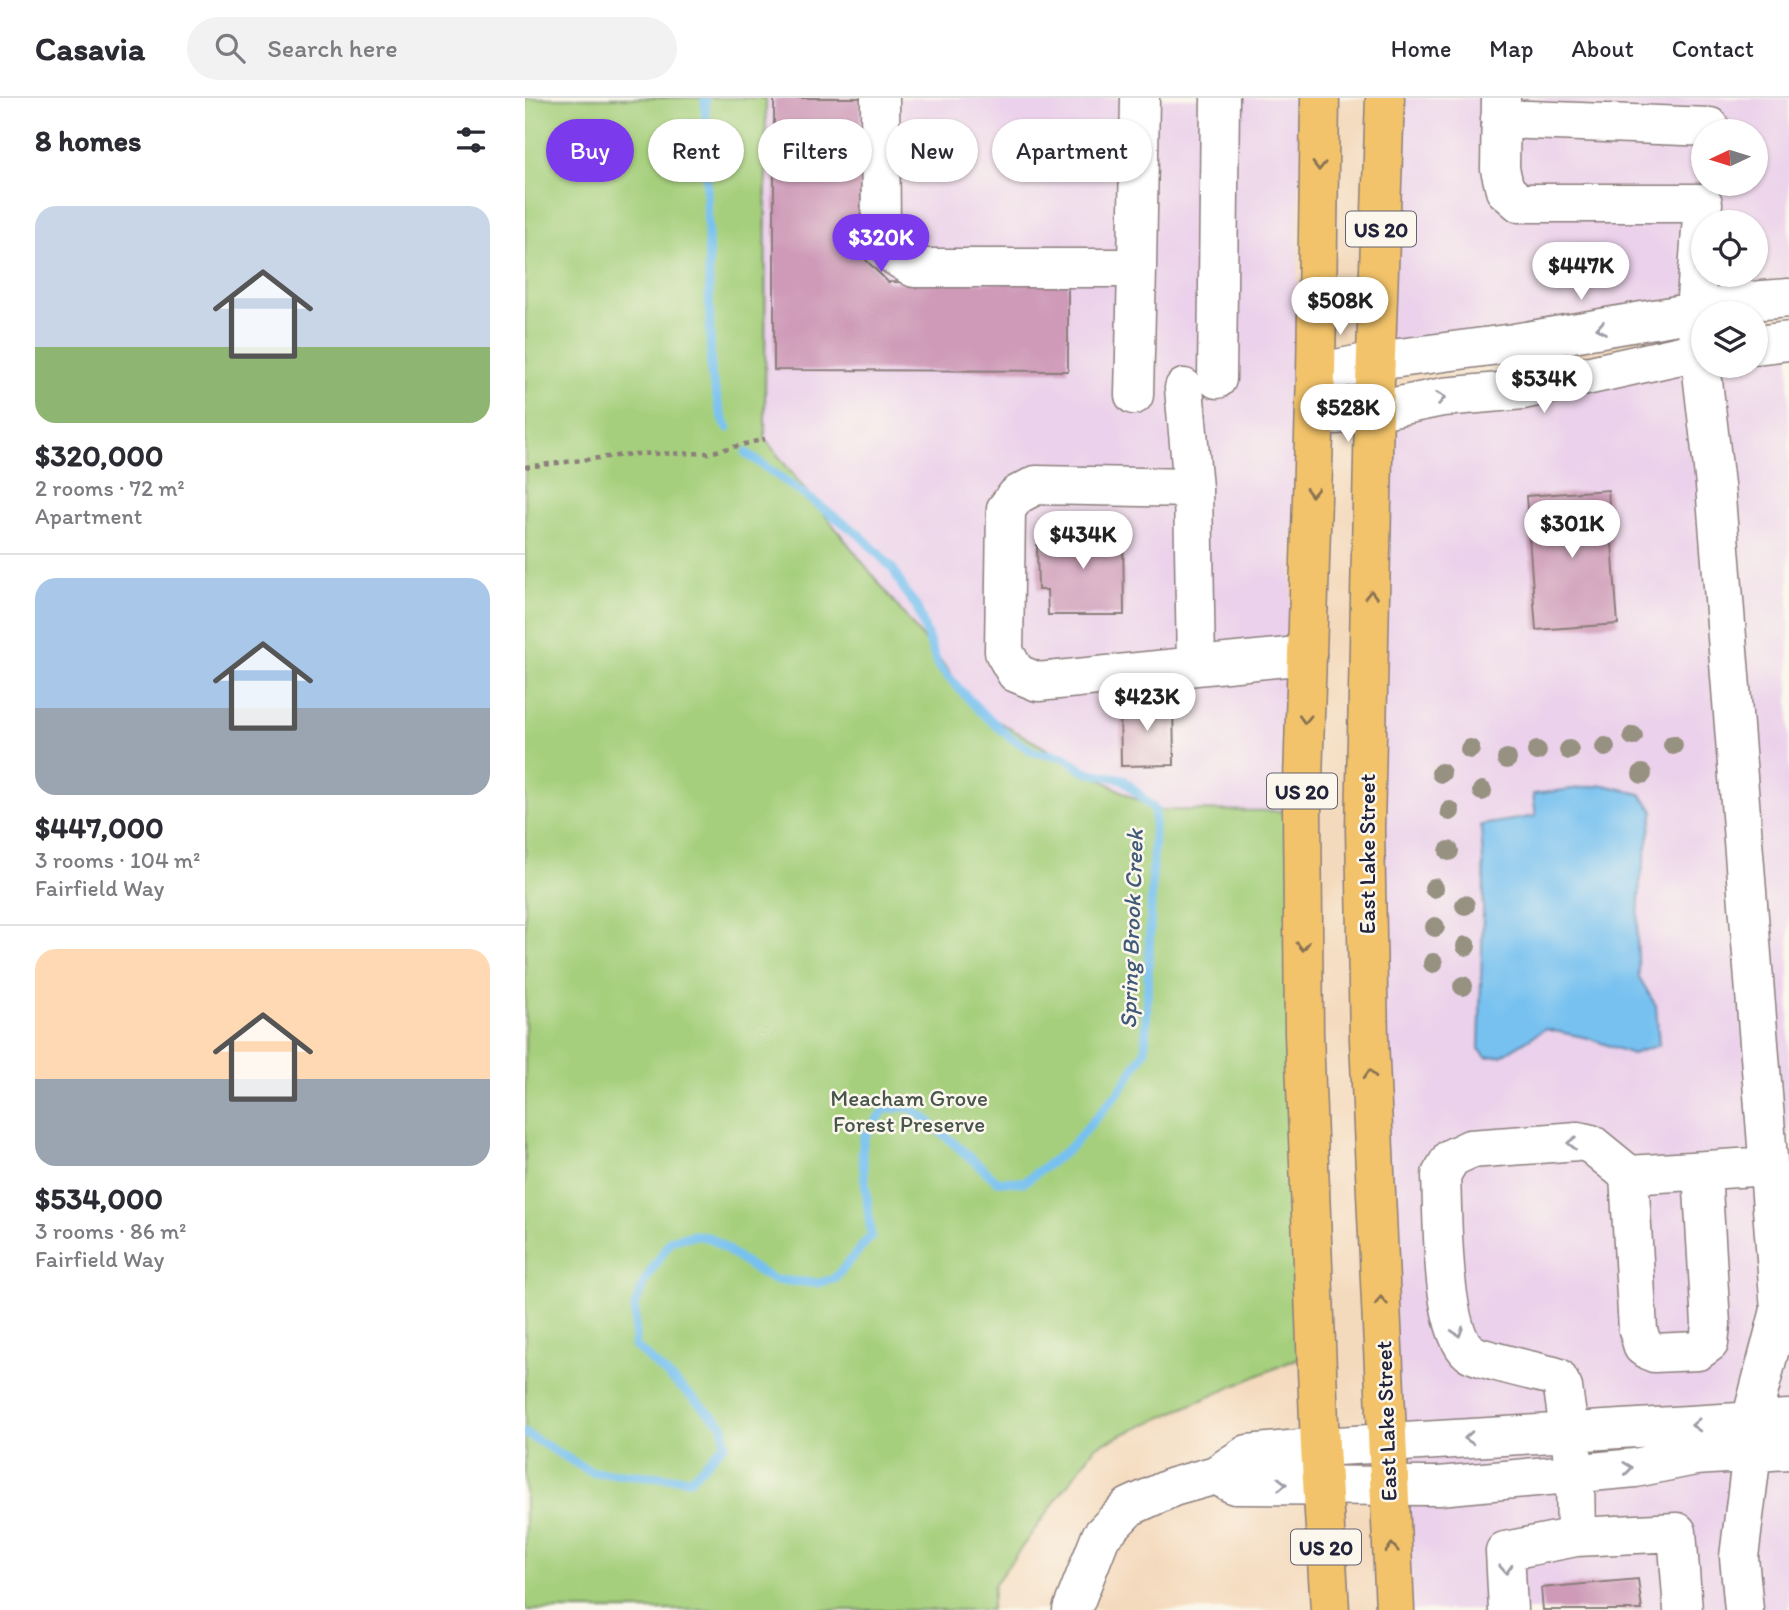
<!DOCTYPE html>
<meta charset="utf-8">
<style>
:root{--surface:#fff;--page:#f2f2f3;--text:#2b2b33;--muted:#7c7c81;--line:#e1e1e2;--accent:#7c3aed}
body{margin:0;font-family:Itim,sans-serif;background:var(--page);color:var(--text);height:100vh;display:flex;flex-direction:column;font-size:26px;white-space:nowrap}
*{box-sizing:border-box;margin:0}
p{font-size:23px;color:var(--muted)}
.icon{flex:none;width:38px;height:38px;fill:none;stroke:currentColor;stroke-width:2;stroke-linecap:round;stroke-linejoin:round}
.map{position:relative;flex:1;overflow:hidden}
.sheet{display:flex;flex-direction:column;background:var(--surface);width:525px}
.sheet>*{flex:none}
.top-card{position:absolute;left:21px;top:21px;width:665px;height:63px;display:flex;gap:14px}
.needle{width:46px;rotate:266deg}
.tools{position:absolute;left:1166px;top:21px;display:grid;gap:14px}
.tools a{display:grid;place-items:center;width:77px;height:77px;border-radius:50%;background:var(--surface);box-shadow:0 2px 5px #0004;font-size:35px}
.price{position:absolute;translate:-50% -60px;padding:0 16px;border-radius:24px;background:#fff;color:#222;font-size:23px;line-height:46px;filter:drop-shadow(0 2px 4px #0008)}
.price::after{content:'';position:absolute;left:50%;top:42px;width:21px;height:16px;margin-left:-10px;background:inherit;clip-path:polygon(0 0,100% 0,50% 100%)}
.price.selected{background:var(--accent);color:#fff}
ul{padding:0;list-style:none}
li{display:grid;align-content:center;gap:14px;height:371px;padding:0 35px}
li+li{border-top:2px solid var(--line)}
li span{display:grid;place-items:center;height:217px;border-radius:21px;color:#555}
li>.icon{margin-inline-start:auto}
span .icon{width:126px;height:126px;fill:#fffc;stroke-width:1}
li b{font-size:30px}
h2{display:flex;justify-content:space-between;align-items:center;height:84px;padding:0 35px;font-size:30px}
.pill{padding:0 24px;border-radius:32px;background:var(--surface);box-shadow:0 2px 5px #0004;font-size:24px;line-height:63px}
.pill.selected{background:var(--accent);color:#fff}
header{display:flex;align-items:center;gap:42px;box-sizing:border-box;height:98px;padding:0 35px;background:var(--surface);border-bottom:2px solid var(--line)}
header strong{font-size:33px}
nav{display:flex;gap:38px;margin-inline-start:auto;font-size:24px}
.search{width:490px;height:63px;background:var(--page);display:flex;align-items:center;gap:18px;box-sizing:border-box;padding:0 24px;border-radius:38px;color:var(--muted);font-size:26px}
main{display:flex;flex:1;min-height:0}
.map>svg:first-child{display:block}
.built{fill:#ebd1eb;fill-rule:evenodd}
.green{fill:#a5cf7b;stroke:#64785b;stroke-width:2}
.water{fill:#77c1f0;stroke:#4c7296;stroke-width:2}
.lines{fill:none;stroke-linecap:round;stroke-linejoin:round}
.stream{stroke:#77c1f0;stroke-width:9}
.building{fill:#ce9ab8}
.minor-casing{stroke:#8b7e7c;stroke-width:41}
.major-casing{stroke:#8b7e7c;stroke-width:41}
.path{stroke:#8b7e7c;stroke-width:4.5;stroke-dasharray:5 5;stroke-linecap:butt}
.minor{stroke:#fff;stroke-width:38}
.major{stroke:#f2c36a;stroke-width:38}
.tree{fill:#969180}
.oneway{stroke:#8a7252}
.oneway2{stroke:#9c9ca7}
.labels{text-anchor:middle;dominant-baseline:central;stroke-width:5;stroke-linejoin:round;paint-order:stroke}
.shield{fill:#fbf7ec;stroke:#636270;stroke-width:2}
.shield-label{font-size:21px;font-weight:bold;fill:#22223b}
.street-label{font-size:23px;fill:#22223b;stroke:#fbf7ec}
.park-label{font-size:23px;fill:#49564e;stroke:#fbf7ec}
.water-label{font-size:24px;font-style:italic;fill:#405a7a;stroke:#fbf7ec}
</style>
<header>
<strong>Casavia</strong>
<div class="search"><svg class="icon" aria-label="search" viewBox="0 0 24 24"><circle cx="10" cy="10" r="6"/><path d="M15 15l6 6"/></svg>Search here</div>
<nav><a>Home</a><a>Map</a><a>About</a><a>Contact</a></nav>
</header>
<main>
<section class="sheet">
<h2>8 homes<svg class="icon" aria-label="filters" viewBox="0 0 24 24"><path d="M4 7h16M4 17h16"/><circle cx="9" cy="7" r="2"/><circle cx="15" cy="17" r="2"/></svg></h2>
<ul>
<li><span style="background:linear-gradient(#c9d6e8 65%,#8fb573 0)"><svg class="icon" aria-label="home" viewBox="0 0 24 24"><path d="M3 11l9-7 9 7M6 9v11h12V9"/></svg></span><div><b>$320,000</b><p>2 rooms · 72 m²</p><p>Apartment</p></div></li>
<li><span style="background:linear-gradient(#a9c7e8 60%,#9aa5b1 0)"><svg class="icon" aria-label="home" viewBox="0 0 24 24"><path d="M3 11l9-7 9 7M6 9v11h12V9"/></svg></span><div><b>$447,000</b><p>3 rooms · 104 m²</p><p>Fairfield Way</p></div></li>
<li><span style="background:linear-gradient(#ffd9b3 60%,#9aa5b1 0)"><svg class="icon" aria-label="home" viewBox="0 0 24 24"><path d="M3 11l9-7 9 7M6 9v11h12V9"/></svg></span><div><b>$534,000</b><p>3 rooms · 86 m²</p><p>Fairfield Way</p></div></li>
</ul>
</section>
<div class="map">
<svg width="1264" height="1512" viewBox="0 0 1264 1512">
<rect width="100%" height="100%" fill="#fbf7ec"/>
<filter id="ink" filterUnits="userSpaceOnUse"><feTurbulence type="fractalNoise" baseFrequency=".0143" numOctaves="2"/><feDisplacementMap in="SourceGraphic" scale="14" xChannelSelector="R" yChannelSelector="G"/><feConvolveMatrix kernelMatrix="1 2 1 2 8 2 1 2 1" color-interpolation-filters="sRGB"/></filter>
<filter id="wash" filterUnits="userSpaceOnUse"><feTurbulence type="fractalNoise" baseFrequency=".00686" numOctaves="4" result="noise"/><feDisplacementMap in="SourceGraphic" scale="28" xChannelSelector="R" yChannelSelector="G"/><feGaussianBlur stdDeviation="1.57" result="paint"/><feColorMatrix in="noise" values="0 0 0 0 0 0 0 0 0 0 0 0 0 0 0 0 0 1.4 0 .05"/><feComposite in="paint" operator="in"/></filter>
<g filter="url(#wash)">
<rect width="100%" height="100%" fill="#f4dabd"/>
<path class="built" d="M241 0H776L762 713 630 712 456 614 240 341Z
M868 0H1264V190L862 251ZM1178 33H1230V86H1178ZM1178 124H1230V177H1178Z
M1264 254V1512H878L850 747 859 321 1178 268H1230V258Z"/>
<path class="green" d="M0 0H241L240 341 456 614 630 712 777 713 778 1258 571 1348 469 1487 466 1512H0Z"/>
<path class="water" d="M1079 687 1115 696 1129 713 1115 784 1112 841 1114 879 1131 908 1134 947 1107 956 1063 940 1020 931 976 958 961 959 954 951 959 783 956 727 1011 718 1008 696Z"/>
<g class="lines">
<path class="stream" d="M180 0 186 277C192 293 193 317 203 330
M0 1335 66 1374 166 1381 200 1345 198 1327 110 1248V1208L119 1184 146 1142 169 1137 186 1140 223 1167 249 1182 293 1185 309 1181 346 1138 337 1055 339 1039 360 1011 384 1009 401 1021 472 1083 499 1084 544 1051 596 991 620 953 630 712 598 681 560 674 539 659 509 654 485 639 456 614 413 568 392 509 381 495 368 471 334 436 221 355"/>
</g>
<g id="blocks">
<path class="building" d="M249 0H336V157L363 184 543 185V273L249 272Z
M1083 392 1093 526 1011 532 1001 398Z
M598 428 599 517H523L522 492H513L512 447H523L522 429Z
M648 602 649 667 596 668 595 603Z
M1113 1481 1117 1512H1018L1016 1490Z"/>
</g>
</g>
<g filter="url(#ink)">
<use href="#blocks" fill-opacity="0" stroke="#8b7e7c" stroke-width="2"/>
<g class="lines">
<defs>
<path id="minor" d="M355 0 356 135 370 158 389 170H612L609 297
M976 0 975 71 980 92 995 105H1178L1170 214 1190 387 1255 1212 1226 1323 1227 1354 1214 1459 1219 1512
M975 21 1185 29
M612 170 615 0
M1230 247 1264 243
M791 275 851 263 989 245 1170 214 1225 203 1264 200
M692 281 695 0
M659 290 668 390 511 387 492 397 481 411 479 554 491 575 513 584 782 557
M790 319 849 313 918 299 998 292 1178 252
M668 390 671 568
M1104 1077 1113 1232 1118 1249 1129 1255 1173 1253 1184 1245 1186 1226 1177 1074
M691 1377 710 1387 914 1388 1110 1370 1170 1358 1264 1352
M1051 1439 1050 1376 1038 1290 1032 1279C1017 1275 953 1261 944 1254 915 1230 918 1115 916 1077L926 1060 945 1051 1053 1043 1066 1046 1104 1077 1244 1068
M547 1512 576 1438 604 1409 648 1389 691 1377 723 1356 795 1349 1264 1321
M983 1512 980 1453 1051 1439 1152 1434 1158 1512"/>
<path id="major" d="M795 0 791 275 777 713 779 936 795 1349 805 1512
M860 0 849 313 840 731 844 942 870 1512"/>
</defs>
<use href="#minor" class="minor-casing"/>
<use href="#major" class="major-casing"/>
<path class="path" d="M0 369 107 356 184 355 240 341"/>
<use href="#minor" class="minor"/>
<use href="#major" class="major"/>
</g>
<g class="tree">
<circle cx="1108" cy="638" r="10"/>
<circle cx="1148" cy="647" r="10"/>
<circle cx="1080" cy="649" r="10"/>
<circle cx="945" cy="651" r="10"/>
<circle cx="1044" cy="652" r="10"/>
<circle cx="1012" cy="653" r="10"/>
<circle cx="982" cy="661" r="10"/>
<circle cx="916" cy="675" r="10"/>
<circle cx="1117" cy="676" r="10"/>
<circle cx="957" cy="693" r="10"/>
<circle cx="925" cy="713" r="10"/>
<circle cx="924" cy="753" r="10"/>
<circle cx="909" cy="790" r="10"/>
<circle cx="940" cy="807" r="10"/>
<circle cx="910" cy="829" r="10"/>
<circle cx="941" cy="848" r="10"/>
<circle cx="908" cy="865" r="10"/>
<circle cx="938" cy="888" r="10"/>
</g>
<defs><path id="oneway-chevron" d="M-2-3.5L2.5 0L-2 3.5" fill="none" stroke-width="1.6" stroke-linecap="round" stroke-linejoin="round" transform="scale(1.75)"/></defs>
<g class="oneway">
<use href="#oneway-chevron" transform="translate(794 68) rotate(91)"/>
<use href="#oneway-chevron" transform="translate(787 394) rotate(92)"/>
<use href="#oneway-chevron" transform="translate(846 497) rotate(-89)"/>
<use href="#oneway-chevron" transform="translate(780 621) rotate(92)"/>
<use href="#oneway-chevron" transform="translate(778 848) rotate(89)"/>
<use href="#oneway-chevron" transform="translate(845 976) rotate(-93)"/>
<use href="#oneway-chevron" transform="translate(856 1203) rotate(-93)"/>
<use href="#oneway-chevron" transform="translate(867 1450) rotate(-93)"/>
</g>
<g class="oneway2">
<use href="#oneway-chevron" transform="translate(1076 230) rotate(170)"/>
<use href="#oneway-chevron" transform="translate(916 300) rotate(-9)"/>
<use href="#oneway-chevron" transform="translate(1047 1045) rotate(-180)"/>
<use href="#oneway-chevron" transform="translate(933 1234) rotate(73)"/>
<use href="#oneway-chevron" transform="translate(1171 1327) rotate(177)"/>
<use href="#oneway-chevron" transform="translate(944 1340) rotate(176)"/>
<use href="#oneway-chevron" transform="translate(1103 1370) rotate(-7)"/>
<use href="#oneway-chevron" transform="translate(757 1386)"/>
<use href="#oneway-chevron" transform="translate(981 1471) rotate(87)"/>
</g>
</g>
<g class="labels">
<g class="shield">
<rect x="821" y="113.5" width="70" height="35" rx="5"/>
<rect x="742" y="675.5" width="70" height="35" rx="5"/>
<rect x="766" y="1431.5" width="70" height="35" rx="5"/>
</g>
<g class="shield-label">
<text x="856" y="131">US 20</text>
<text x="777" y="693">US 20</text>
<text x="801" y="1449">US 20</text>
</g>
<g class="street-label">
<text transform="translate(842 756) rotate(-90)">East Lake Street</text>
<text transform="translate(861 1323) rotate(-92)">East Lake Street</text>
</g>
<g class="park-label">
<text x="384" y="1000">Meacham Grove<tspan x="384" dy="26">Forest Preserve</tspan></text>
</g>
<g class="water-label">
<text transform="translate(606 831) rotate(-88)">Spring Brook Creek</text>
</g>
</g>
</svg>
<div class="tools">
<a><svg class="needle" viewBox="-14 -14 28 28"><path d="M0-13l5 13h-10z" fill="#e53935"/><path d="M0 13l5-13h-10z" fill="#7c7c81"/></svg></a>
<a><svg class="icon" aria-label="locate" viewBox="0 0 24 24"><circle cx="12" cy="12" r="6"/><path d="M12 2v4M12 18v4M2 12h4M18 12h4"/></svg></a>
<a><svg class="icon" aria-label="layers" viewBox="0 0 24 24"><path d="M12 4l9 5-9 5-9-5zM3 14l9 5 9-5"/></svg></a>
</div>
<b class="price selected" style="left:356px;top:176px">$320K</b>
<b class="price" style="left:1056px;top:204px">$447K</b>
<b class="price" style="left:815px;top:239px">$508K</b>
<b class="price" style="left:1019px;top:317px">$534K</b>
<b class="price" style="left:823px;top:346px">$528K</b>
<b class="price" style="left:1047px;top:462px">$301K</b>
<b class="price" style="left:558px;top:473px">$434K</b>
<b class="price" style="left:622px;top:635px">$423K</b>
<div class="top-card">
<a class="pill selected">Buy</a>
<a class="pill">Rent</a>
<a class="pill">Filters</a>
<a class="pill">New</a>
<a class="pill">Apartment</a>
</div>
</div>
</main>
